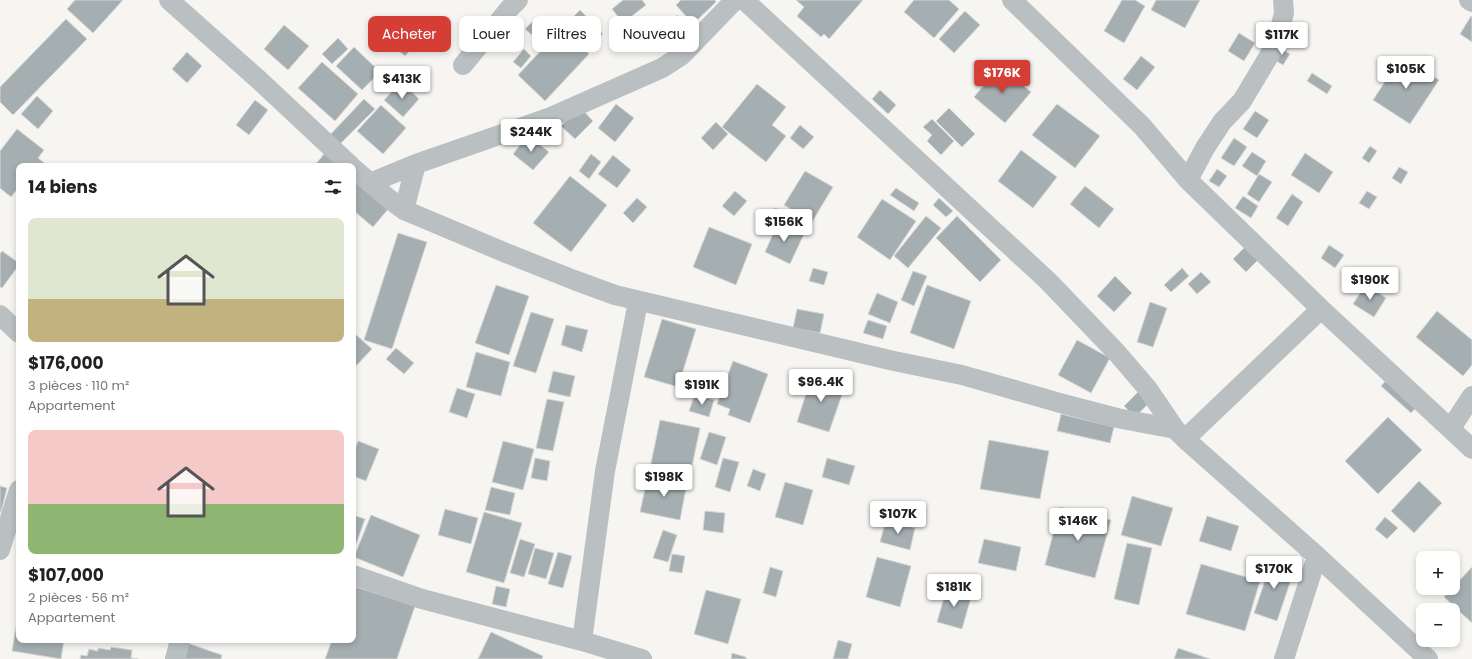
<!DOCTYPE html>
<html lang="fr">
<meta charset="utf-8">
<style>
:root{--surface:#fff;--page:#f6f6f6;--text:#222;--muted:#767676;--accent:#d43e34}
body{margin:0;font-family:Poppins,sans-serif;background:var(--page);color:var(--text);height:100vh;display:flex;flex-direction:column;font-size:15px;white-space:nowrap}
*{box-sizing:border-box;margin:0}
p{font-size:13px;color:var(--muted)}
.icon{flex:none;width:22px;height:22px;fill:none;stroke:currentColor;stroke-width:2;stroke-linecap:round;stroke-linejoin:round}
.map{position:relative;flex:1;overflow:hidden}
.drawer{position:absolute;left:16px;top:163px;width:340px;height:480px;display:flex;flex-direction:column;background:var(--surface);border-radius:8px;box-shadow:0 2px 6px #0003}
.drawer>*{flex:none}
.guide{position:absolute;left:368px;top:16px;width:380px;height:36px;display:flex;gap:8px}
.controls{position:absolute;left:1416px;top:551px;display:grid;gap:8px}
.controls a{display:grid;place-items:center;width:44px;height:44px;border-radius:8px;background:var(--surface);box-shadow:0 2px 6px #0003;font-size:20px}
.price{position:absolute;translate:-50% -34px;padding:0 9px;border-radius:4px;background:#fff;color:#222;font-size:13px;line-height:26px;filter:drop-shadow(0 1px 2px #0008)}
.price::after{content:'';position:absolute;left:50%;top:24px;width:12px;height:9px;margin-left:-6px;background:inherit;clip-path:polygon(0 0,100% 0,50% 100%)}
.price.on{background:var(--accent);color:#fff}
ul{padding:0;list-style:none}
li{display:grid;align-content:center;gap:8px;height:212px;padding:0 12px}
li span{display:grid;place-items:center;height:124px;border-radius:8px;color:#555}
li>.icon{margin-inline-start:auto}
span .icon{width:72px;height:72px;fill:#fffc;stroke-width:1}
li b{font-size:17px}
h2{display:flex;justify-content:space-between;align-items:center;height:48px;padding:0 12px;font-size:17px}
.chip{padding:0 14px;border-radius:8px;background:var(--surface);box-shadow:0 2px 6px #0003;font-size:14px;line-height:36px}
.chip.on{background:var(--accent);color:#fff}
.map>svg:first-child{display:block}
.building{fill:#a5aeb1;stroke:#d7d7d5}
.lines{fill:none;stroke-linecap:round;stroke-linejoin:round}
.minor{stroke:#bac0c2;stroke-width:20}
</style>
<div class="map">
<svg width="1472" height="659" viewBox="0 0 1472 659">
<rect width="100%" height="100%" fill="#f6f5f2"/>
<path class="building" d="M75 0H123L93 33 67 9Z
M623 0H642L646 5 623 23 612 9Z
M681 0H715L716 2 693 24 676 5Z
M796 0H863L829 39 824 34 821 37 797 16 804 7Z
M914 0H949L959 9 934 38 904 12Z
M1122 0H1135L1145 6 1124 43 1104 31Z
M1156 0H1200L1185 28 1151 10Z
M580 10 603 34 590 47 567 23Z
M965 11 980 25 954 53 939 39Z
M677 15 687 25 673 40 663 29Z
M1471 16 1472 17V42L1460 34Z
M66 19 87 39 13 115 0 102V87Z
M533 21 547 33 540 42 525 29Z
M284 25 309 46 288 70 264 49Z
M411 25 423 36 405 56 393 46Z
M562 28 589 54 545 101 518 75Z
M1239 33 1255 43 1244 61 1228 51Z
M338 38 348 49 332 64 322 54Z
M354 47 380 72 362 90 336 66Z
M1280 48 1290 54 1283 65 1273 59Z
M524 49 531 56 521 68 513 62Z
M187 52 202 66 187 83 172 69Z
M1141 56 1155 67 1137 90 1123 79Z
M1402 56 1439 80 1410 124 1373 100Z
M322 62 358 94 335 121 298 88Z
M1000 66 1031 92 1005 123 974 97Z
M1312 73 1332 86 1327 94 1307 81Z
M401 82 419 99 403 117 384 100Z
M757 84 786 107 772 125 786 136 766 162 722 127Z
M880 90 896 105 888 114 872 99Z
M37 96 53 111 38 129 21 114Z
M364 99 375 109 338 146 328 137Z
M255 100 268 110 249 135 236 125Z
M616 104 634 118 615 142 598 128Z
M1057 104 1100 136 1075 168 1032 135Z
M381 105 406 128 383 154 357 131Z
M580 107 593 121 575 139 561 126Z
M949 108 975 134 962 147 936 121Z
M1255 111 1269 120 1257 138 1243 129Z
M932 119 954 141 941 155 927 141 932 135 923 127Z
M716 122 728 134 713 150 701 138Z
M800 125 814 137 803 149 790 138Z
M17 129 44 150 38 158 48 166H19V189L18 188 11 197 0 188V151Z
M528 135 549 152 533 170 513 154Z
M1234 138 1247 147 1234 166 1221 158Z
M1370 146 1377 151 1369 163 1362 158Z
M1021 150 1057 177 1033 208 998 181Z
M1252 152 1266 161 1257 176 1242 166Z
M325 153 340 166H314Z
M1305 153 1333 172 1319 193 1291 175Z
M591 154 601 162 589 179 579 171Z
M613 155 631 170 617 188 598 174Z
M1399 167 1408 172 1401 184 1392 178Z
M1217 169 1227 176 1219 187 1209 181Z
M805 171 833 187 812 222 784 205Z
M1259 174 1272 182 1259 202 1247 194Z
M570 176 607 205 571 252 533 223Z
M353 177 389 208 373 227 353 210Z
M1085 186 1114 209 1099 228 1070 204Z
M896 188 919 203 914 211 890 195Z
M735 191 747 201 734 216 722 206Z
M1367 191 1377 197 1369 209 1359 203Z
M1292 194 1303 202 1288 226 1276 218Z
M1243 196 1258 206 1251 218 1235 208Z
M637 198 647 207 633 223 623 213Z
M939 198 953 211 946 217 933 205Z
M882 199 916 221 890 260 857 237Z
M774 208 785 211 782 221 771 218Z
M926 216 941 228 908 268 894 256Z
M957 216 1001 260 980 282 936 238Z
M778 223 804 234 790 264 765 252Z
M709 227 752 244 736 285 693 267Z
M398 233 427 242 392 349 364 340Z
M1247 245 1260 258 1246 272 1233 259Z
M1329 245 1344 255 1335 268 1321 258Z
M2 251 19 263V265L2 288 0 287V254Z
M813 268 828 272 824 285 809 281Z
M1182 268 1189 276 1171 292 1164 285Z
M913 271 927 276 914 306 901 300Z
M1201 272 1211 282 1197 294 1188 284Z
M1115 276 1132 293 1114 312 1097 296Z
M1366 284 1386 298 1374 317 1353 304Z
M496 285 529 296 509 355 475 343Z
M927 285 971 301 954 349 910 333Z
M877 293 898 302 890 323 868 314Z
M1150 302 1167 308 1153 347 1137 342Z
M797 309 824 314 820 333 793 328Z
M1437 311 1472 340V365L1463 376 1416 337Z
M531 312 554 319 536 373 513 366Z
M662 319 696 329 678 387 644 377Z
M868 320 887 326 883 339 863 333Z
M566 325 588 330 582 352 561 345Z
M353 332 372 349 353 369Z
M1077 340 1110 358 1091 393 1058 375Z
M396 348 414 363 404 374 386 359Z
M476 352 510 362 501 396 466 387Z
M733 361 768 374 750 423 728 415 730 409 717 404Z
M553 371 575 376 570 397 548 392Z
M826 376 846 383 829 432 797 422 811 378 824 382Z
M1390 376 1420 403 1411 413 1381 386Z
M457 388 475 394 467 418 449 412Z
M1140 390 1151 401 1135 417 1124 406Z
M695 394 714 400 709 417 689 411Z
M547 399 564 402 553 451 536 448Z
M1061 414 1114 427 1110 443 1057 431Z
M1388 417 1422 450 1378 494 1345 461Z
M660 420 700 428 690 476 650 468Z
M709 432 726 437 717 465 700 459Z
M989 440 1049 451 1040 499 980 489Z
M358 441 379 449 366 481 353 476V455Z
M503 441 534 449 523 490 492 482Z
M535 458 550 461 547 481 531 478Z
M723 458 739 462 730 492 715 487Z
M827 458 855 466 849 485 822 477Z
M753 469 766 474 760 491 747 486Z
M648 475 687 483 680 520 640 512Z
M1419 481 1442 503 1414 533 1391 511Z
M785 482 813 490 803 525 775 517Z
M0 486 7 488 1 512H0Z
M491 487 515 493 510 515 485 510Z
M1132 496 1173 508 1161 546 1121 535Z
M1060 507 1111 520 1095 578 1045 565Z
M445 509 478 518 471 544 438 535Z
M705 511 725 513 723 533 703 530Z
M484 512 522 523 504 583 466 572Z
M353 515 365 519 353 553Z
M371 515 420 535 403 577 354 557Z
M1207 516 1239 526 1231 551 1199 541Z
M1385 517 1398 528 1387 539 1375 529Z
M886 520 915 528 910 550 880 542Z
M663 530 677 535 668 562 653 558Z
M520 539 535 544 524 577 510 573Z
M984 539 1021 547 1016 571 978 563Z
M1127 543 1152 548 1139 605 1114 599Z
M535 548 554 553 546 579 528 574Z
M558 552 572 556 563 588 548 584Z
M672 554 685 556 682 573 669 571Z
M877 557 911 566 900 607 866 597Z
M1272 560 1295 568 1277 621 1254 613Z
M1201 564 1260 581 1245 631 1186 614Z
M770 567 783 571 776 597 763 593Z
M1472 567V623L1444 597Z
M353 586 415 606 397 659H325L332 640H353Z
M496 586 510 589 506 607 492 604Z
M947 587 972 594 962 629 937 622Z
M706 590 741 599 728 644 694 634Z
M19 609V640H64L61 659 12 651Z
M491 632 543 656 542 659H478Z
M838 640 852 644 848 659H833Z
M187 643 222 655 221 659H182Z
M111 647 132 650 131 658 138 659H80L81 655 87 656 89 649 98 651V648L110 650Z
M1178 648 1210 659H1174Z
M732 653 746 657V659H731Z"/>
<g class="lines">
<path class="minor" d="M169 0 259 80 351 166
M744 0 1048 281 1117 353 1147 388 1175 429 1185 439 1317 556 1428 659
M1012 0 1142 126 1188 180 1321 309 1472 449
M1469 0 1472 2
M463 65 509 9 518 0
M353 168 388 198 404 210 506 253 574 280 615 295 894 361 962 375 1060 403 1117 418 1175 429
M1188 180 1205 148 1222 122 1242 101 1276 44 1284 13 1283 0
M370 183 416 164 551 117 662 68 682 55 735 0
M404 210 416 164
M0 315 19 333
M1451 428 1472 396
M1185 439 1321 309
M0 550 19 490
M353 575 422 599 582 641 642 659
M582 641 605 471 638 302
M175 659 180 640
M1284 659 1317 556"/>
</g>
</svg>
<div class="controls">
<a>+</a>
<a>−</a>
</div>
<b class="price" style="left:1282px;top:56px">$117K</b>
<b class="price" style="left:1406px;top:90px">$105K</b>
<b class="price on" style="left:1002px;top:94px">$176K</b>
<b class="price" style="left:402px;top:100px">$413K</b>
<b class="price" style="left:531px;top:153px">$244K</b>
<b class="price" style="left:784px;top:243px">$156K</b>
<b class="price" style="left:1370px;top:301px">$190K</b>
<b class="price" style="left:821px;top:403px">$96.4K</b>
<b class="price" style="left:702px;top:406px">$191K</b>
<b class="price" style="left:664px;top:498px">$198K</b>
<b class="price" style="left:898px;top:535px">$107K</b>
<b class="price" style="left:1078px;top:542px">$146K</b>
<b class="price" style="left:1274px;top:590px">$170K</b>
<b class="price" style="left:954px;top:608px">$181K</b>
<div class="guide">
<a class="chip on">Acheter</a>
<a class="chip">Louer</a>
<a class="chip">Filtres</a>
<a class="chip">Nouveau</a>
</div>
<section class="drawer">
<h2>14 biens<svg class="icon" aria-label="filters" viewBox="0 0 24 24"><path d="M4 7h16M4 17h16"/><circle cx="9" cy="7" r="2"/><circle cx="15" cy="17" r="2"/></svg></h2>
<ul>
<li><span style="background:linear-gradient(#dfe7d0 65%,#c2b280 0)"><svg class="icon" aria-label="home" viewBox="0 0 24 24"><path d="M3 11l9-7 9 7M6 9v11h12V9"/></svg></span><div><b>$176,000</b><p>3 pièces · 110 m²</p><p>Appartement</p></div></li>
<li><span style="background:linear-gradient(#f6c9c9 60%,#8fb573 0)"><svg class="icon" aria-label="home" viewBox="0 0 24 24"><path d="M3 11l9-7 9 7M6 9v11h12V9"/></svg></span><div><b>$107,000</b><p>2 pièces · 56 m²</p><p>Appartement</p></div></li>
</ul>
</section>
</div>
